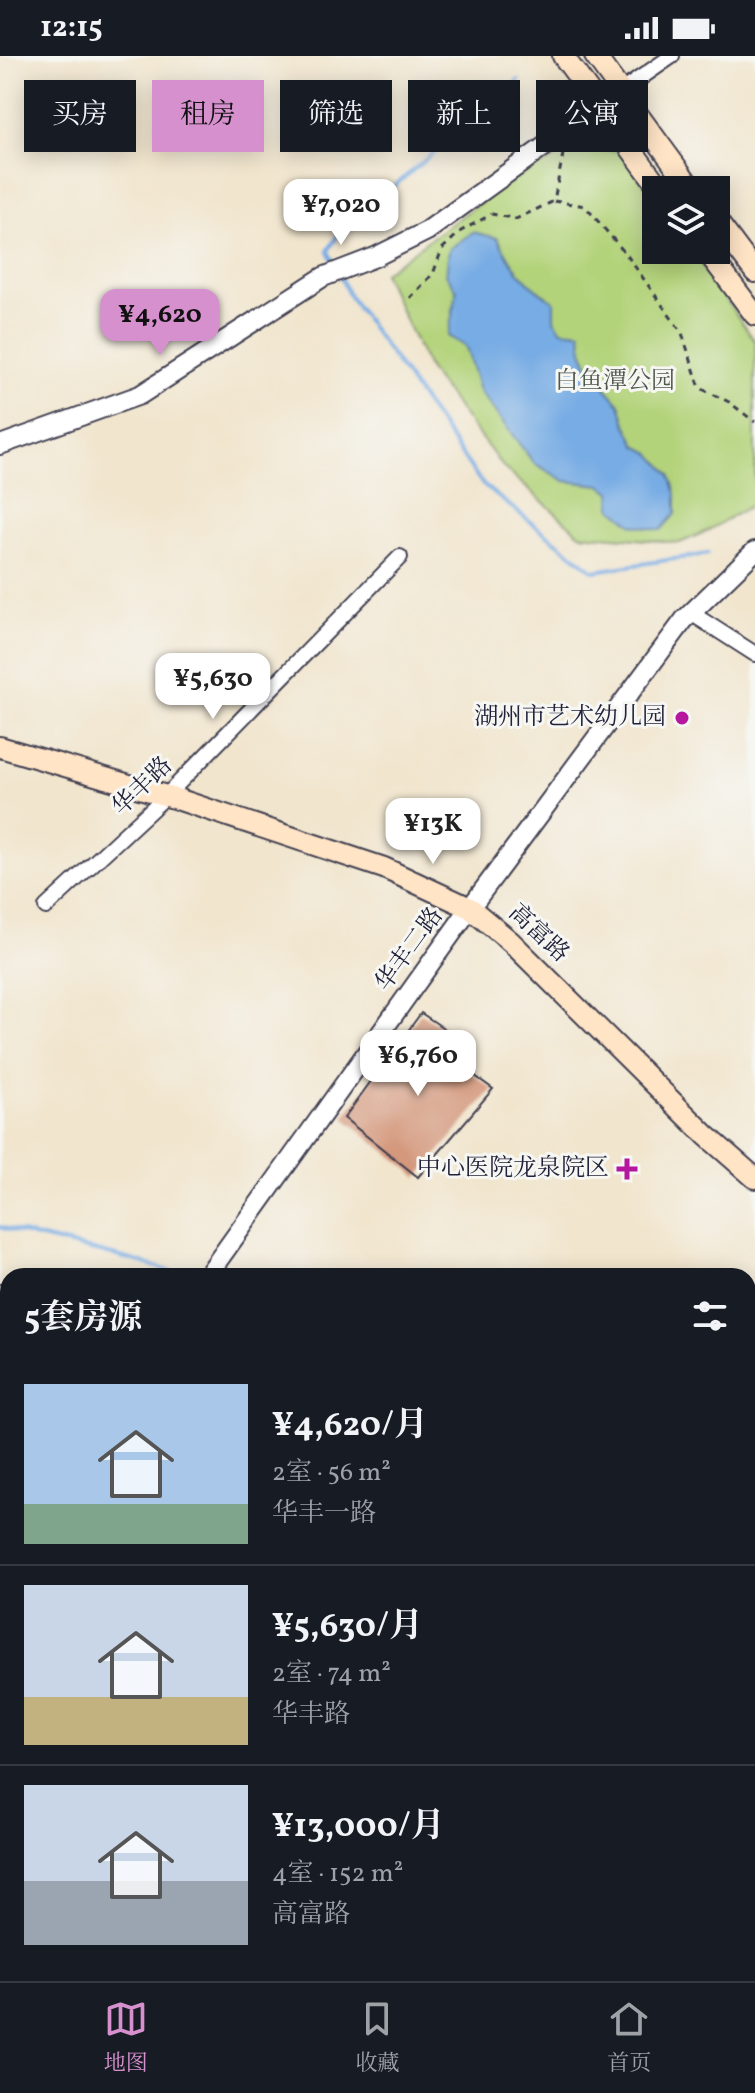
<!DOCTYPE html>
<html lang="zh">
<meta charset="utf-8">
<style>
:root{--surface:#171b24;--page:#242831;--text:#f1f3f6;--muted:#9ea1a6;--line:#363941;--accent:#d690ce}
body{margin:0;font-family:Vollkorn,"Noto Serif SC",serif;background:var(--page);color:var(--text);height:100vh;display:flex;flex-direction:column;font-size:30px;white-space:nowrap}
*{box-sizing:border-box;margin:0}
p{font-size:26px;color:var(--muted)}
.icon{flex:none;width:44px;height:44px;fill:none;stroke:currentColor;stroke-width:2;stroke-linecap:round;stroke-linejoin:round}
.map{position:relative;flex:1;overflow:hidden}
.drawer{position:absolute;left:0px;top:1212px;width:756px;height:714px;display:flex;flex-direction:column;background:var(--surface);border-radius:24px 24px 0 0;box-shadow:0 4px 20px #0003}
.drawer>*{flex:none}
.banner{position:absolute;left:24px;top:24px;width:708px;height:72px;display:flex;gap:16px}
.controls{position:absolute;left:642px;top:120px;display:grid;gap:16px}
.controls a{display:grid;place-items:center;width:88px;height:88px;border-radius:0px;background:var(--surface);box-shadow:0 4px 20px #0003;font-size:40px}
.price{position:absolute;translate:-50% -68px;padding:0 18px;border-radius:16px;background:#fff;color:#222;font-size:26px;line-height:52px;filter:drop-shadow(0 2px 4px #0008)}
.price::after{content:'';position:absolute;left:50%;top:48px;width:24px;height:18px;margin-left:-12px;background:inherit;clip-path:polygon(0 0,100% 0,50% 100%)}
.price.active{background:var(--accent);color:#111}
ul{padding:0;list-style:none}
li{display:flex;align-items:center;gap:24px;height:200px;padding:0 24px}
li+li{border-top:2px solid var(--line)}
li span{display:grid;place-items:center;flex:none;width:224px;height:160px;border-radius:0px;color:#555}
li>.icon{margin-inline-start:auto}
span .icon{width:96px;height:96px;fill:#fffc;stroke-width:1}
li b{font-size:34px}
h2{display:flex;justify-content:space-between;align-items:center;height:96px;padding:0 24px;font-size:34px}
.tag{padding:0 28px;border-radius:0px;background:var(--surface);box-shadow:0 4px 20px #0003;font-size:28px;line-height:72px}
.tag.active{background:var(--accent);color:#111}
.status{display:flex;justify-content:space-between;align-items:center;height:56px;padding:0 40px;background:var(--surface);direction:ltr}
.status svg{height:22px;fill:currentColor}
.tabs{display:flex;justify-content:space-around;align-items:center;height:112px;border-top:2px solid var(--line);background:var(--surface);font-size:22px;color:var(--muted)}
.tabs a{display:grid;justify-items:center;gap:4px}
.tabs .active{color:var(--accent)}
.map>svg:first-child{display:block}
.green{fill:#b3d37a;stroke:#6a7a5a;stroke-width:2}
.water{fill:#77ace4;stroke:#4c6790;stroke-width:2}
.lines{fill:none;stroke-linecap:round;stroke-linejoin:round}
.stream{stroke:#77ace4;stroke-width:4}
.building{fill:#d4987d}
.minor-casing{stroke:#413f51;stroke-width:18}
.tertiary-casing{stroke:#413f51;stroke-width:22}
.secondary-casing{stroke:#413f51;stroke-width:24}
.path{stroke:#413f51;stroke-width:3;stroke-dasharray:6 6;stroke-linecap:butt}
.minor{stroke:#fff;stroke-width:14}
.tertiary{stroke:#fff;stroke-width:18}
.secondary{stroke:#ffe4c6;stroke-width:20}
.poi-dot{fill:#b5179e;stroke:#f6f6f2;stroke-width:3}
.labels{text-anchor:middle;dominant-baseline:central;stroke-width:6;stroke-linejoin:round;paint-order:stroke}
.park-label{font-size:24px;fill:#4e574e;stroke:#f6f6f2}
.poi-label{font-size:24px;fill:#22223b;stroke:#f6f6f2;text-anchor:end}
.street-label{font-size:24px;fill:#22223b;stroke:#f6f6f2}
</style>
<div class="status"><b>12:15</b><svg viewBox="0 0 49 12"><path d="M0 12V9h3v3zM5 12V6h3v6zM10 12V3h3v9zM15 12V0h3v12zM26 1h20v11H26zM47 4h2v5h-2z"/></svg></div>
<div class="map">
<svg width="755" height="1925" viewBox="0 0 755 1925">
<rect width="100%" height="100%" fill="#f6f6f2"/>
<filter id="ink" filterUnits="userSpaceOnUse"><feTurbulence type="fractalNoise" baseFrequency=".0125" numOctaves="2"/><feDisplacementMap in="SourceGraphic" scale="16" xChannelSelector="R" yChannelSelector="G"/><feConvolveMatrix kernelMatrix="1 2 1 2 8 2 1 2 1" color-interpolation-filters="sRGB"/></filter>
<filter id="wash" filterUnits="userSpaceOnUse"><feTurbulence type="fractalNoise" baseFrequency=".006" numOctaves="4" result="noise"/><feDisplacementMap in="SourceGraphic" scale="32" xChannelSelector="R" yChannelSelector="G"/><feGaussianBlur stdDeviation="1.8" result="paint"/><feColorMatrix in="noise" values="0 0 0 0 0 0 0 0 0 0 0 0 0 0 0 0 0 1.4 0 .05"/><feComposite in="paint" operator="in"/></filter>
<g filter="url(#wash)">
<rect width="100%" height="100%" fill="#f1e5cd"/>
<path class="green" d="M573 93 620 95 656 145V194H691L755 285V447L707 475 680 487 580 478 504 412 429 314 383 217 513 123Z
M195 1918H352L343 1925H186Z"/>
<path class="water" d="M473 176 498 182C513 212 525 227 554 245V264L562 274 581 276 583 297 592 317 620 348 626 367 637 390 651 397 670 418 676 438V457L661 474 633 469 612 452 611 436 601 429 565 425 534 407 479 335 466 291 448 280 457 235 446 218 449 193Z"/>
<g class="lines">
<path class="stream" d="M336 212 328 195 339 177 519 24
M340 220 350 241 483 429 594 515 708 498
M0 1171C60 1189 124 1198 183 1220
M748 1388 755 1391"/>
</g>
<g id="blocks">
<path class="building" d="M421 957 457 981 446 999 493 1033 418 1121 344 1062Z"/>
</g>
</g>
<g filter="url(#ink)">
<use href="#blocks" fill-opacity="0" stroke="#413f51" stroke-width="2"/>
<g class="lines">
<defs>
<path id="minor" d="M620 36 672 0
M691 557 755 598
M46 851 166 740 400 501
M0 1510 8 1504
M0 1883 8 1894
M26 1918 32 1925"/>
<path id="tertiary" d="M0 389 140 339 323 221 375 201 427 175 620 36
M207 1220 470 852 684 564 755 495
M0 1238 8 1242
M748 1500 755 1494
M186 1925 195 1918"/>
<path id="secondary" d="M563 0 661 134
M595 0 693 134
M716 164 755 216
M706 194 755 259
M0 691 177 743 384 812 470 852 511 886 707 1080 755 1122"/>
</defs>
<use href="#minor" class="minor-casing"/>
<use href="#tertiary" class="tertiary-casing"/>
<use href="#secondary" class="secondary-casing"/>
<path class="path" d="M563 98 554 145 585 150 626 198 682 277 700 332 729 346 755 366
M410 242 433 218 442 193 461 175 492 158 516 163 554 145
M316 1918 321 1925
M301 1925 310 1918"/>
<use href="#minor" class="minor"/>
<use href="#tertiary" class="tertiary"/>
<use href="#secondary" class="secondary"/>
</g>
</g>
<g class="poi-dot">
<circle cx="682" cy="662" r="8"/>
<path d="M623 1101h8v8h8v8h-8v8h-8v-8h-8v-8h8z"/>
</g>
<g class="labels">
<g class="park-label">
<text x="615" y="326">白鱼潭公园</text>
</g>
<g class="poi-label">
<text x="666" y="662">湖州市艺术幼儿园</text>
<text x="609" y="1113">中心医院龙泉院区</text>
</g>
<g class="street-label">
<text transform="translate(143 731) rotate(-44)">华丰路</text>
<text transform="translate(538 878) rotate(43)">高富路</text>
<text transform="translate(410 894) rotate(-54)">华丰二路</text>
</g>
</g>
</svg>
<div class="controls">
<a><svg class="icon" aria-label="layers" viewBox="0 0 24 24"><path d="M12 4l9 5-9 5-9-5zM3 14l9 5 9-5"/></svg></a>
</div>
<b class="price" style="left:341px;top:191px">¥7,020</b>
<b class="price active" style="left:160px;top:301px">¥4,620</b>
<b class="price" style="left:213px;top:665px">¥5,630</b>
<b class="price" style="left:433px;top:810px">¥13K</b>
<b class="price" style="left:418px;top:1042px">¥6,760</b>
<div class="banner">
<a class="tag">买房</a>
<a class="tag active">租房</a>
<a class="tag">筛选</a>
<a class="tag">新上</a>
<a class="tag">公寓</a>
</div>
<section class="drawer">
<h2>5套房源<svg class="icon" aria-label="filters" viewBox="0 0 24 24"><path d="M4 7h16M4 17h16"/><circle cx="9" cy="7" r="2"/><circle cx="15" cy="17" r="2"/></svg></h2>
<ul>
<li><span style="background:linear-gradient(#a9c7e8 75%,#7fa58c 0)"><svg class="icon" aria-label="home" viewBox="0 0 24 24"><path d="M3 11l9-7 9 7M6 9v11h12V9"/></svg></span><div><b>¥4,620/月</b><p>2室 · 56 m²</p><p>华丰一路</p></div></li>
<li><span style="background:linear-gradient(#c9d6e8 70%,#c2b280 0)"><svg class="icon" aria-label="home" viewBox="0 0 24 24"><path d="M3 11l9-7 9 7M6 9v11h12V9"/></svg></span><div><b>¥5,630/月</b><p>2室 · 74 m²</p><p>华丰路</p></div></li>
<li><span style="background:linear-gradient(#c9d6e8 60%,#9aa5b1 0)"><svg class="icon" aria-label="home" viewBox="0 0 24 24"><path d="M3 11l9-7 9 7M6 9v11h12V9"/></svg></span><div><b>¥13,000/月</b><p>4室 · 152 m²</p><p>高富路</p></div></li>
</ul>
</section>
</div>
<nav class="tabs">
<a class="active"><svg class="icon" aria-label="map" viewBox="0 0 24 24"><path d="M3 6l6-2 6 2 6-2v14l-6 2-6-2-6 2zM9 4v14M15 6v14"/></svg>地图</a>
<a><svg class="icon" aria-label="saved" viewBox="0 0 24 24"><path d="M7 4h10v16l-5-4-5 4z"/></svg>收藏</a>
<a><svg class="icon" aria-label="home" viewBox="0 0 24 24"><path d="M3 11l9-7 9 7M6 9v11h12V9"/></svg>首页</a>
</nav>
